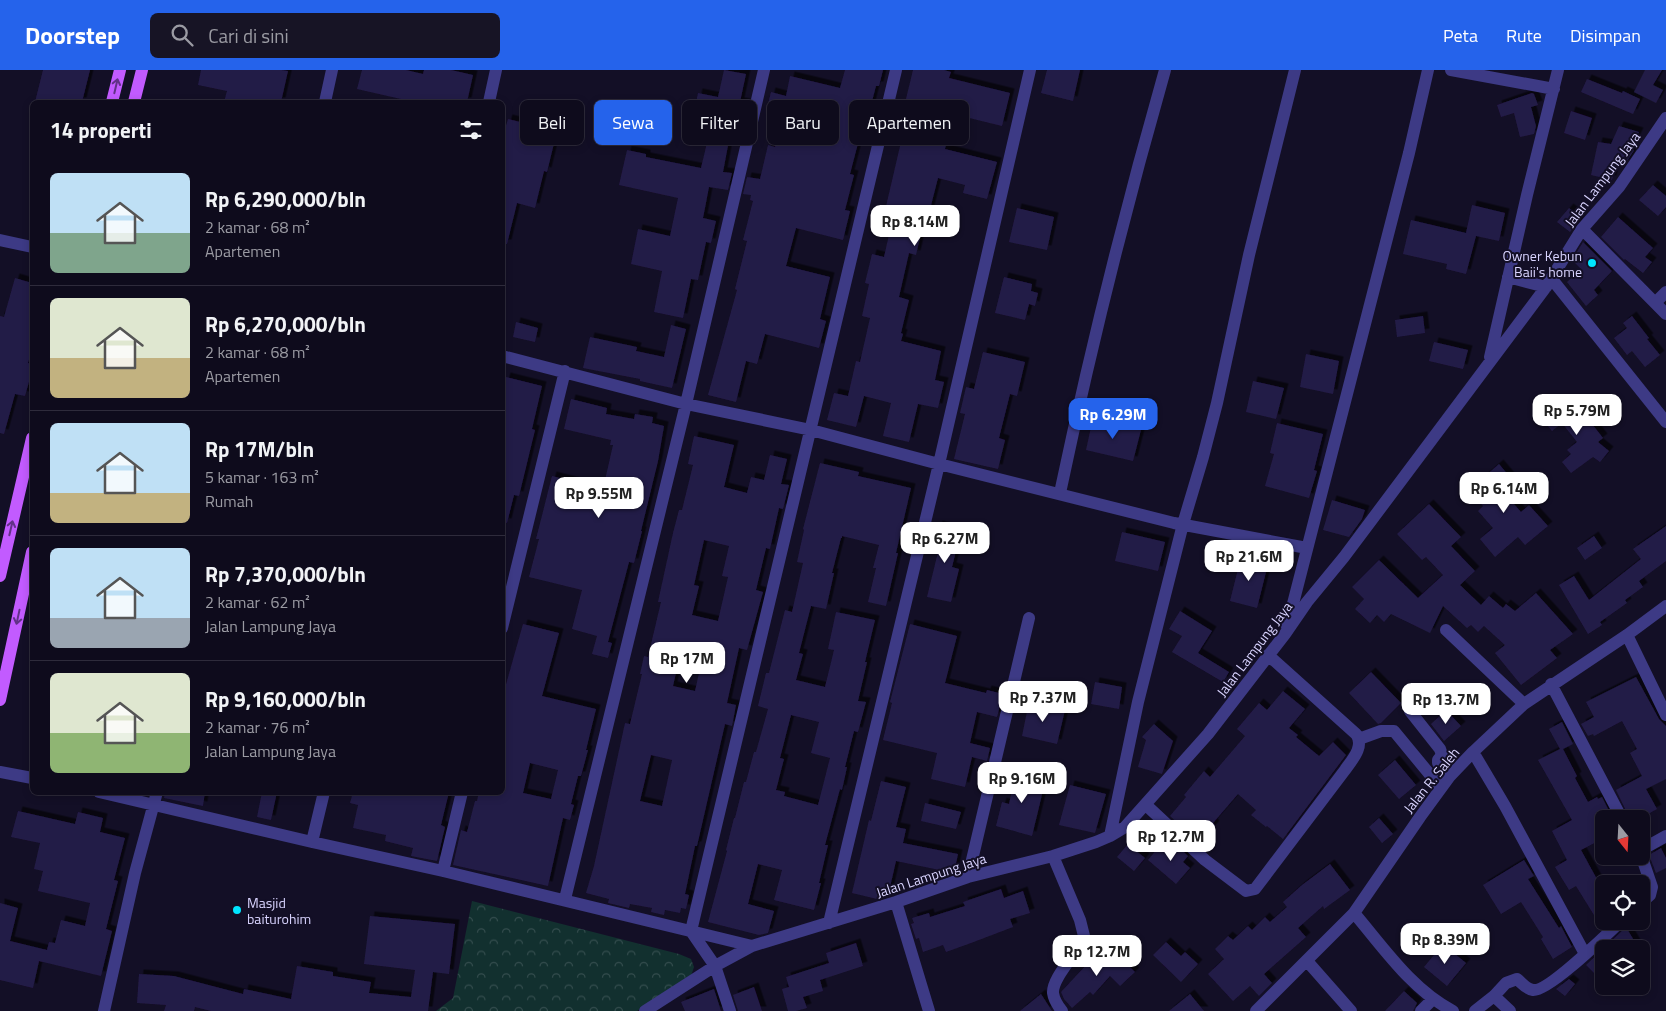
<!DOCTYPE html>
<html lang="id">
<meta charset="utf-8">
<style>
:root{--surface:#0e0b1c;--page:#171425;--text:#f1f3f6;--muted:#9b9ba3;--line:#2e2b3b;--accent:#2563eb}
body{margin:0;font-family:"Titillium Web",sans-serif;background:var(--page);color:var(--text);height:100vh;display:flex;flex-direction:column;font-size:19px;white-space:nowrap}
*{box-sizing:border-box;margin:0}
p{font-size:16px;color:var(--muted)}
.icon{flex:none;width:28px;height:28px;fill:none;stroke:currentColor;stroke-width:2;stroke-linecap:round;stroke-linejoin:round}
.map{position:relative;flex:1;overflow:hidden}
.details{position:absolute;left:30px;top:30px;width:475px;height:695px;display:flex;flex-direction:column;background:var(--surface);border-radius:8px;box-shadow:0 2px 8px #0003,0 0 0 1px var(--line)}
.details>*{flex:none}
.banner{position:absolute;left:520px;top:30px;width:475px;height:45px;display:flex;gap:10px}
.needle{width:32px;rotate:162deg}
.tools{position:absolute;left:1595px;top:740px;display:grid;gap:10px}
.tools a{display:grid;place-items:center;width:55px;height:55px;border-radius:8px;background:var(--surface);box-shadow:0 2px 8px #0003,0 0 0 1px var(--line);font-size:25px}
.price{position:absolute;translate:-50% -42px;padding:0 11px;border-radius:10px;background:#fff;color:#222;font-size:16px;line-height:32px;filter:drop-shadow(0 1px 2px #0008)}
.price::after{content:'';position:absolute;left:50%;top:30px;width:15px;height:11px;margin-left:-8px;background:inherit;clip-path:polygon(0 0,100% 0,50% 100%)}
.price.active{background:var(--accent);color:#fff}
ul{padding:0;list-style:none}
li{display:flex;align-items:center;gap:15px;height:125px;padding:0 20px}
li+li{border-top:1px solid var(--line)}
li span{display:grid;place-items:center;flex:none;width:140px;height:100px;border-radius:8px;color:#555}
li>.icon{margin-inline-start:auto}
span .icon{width:60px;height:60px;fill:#fffc;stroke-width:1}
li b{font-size:21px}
h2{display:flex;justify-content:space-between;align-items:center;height:60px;padding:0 20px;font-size:21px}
.chip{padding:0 18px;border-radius:8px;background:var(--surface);box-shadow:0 2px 8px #0003,0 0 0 1px var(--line);font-size:18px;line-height:45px}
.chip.active{background:var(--accent);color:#fff}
header{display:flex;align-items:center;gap:30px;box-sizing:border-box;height:70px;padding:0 25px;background:var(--accent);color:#fff}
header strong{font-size:24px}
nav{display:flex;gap:28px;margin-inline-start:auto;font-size:18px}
.search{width:350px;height:45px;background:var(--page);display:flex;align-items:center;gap:12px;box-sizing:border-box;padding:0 18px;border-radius:8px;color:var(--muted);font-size:19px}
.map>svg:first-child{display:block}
.forest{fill:url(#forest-crowns)}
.building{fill:#241b47;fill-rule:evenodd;filter:url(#shadow)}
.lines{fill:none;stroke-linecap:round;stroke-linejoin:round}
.minor{stroke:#3d3a85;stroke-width:12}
.primary{stroke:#c25bff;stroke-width:12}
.oneway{stroke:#623188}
.poi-dot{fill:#00e5ff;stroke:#130f26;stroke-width:2}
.labels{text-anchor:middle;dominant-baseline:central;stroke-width:4;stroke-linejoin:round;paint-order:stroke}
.street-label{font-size:14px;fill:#d9d4ff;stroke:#130f26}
.poi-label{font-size:14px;fill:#d9d4ff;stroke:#130f26;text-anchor:end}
</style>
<header>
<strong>Doorstep</strong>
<div class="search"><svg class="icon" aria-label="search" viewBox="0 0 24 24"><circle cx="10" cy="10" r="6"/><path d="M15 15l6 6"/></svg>Cari di sini</div>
<nav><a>Peta</a><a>Rute</a><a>Disimpan</a></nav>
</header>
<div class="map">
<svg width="1666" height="941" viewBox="0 0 1666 941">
<defs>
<pattern id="forest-crowns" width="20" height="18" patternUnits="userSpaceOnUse" patternTransform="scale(1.25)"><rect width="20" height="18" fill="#12302f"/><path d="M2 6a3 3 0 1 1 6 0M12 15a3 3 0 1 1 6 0" fill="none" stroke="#344d4e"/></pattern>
<filter id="shadow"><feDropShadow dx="4.5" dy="-4.5" stdDeviation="0" flood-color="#0009"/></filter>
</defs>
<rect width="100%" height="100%" fill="#130f26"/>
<path class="forest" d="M472 831 679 884 691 889 694 897 691 906 637 941H436L453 928Z"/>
<path class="building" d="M43 0H90L82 32H35Z
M201 0H281L288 1 281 32H224L227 21 198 15Z
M362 0H406L423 4 424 0H451L473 5 467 32H414L357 19Z
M724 0 746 4 740 32 746 33 739 66 730 65 723 102 732 103 728 120 709 117 703 148 716 151 711 173 706 172 698 210 691 209 683 248 654 242 662 201 631 194 638 159 670 166 678 128 619 115 627 80 646 84V87L701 98 710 60 691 57 698 23 718 27Z
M845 0H883L879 16H876L865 58H862L850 104 854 105 845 140 850 141 843 170 796 158 786 196 830 207 820 249 826 251 819 278 765 264 757 294 746 291 736 332 708 325 737 220 735 219 747 171 743 170 753 131 750 130 751 125 743 124 747 107 760 109 768 75 775 77 785 38 768 34 771 22 786 26 790 6 840 18Z
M913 0H944L951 2 949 8 1010 23 1002 56 953 44 945 79 997 92 987 129 963 123 965 115 938 108 926 155 923 154 916 185 909 183 899 227 909 230 901 263 903 264 901 271 941 281 935 310 944 312 938 338 918 334 909 372 883 366 891 333 864 326 856 357 827 350 834 323 848 326 856 291 860 292 870 248 862 246 869 214 865 213 872 184 884 187 893 147 884 145 904 59 899 58Z
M1047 0H1080L1073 31 1041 23Z
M1645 0H1662L1653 15 1663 20 1656 33 1634 22Z
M1587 9 1622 23 1623 21 1640 29 1633 44 1581 22Z
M1532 23 1534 24 1538 35 1531 37 1536 56 1534 64 1520 67 1514 43 1501 47 1497 35Z
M1571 41 1592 48 1585 70 1564 63Z
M508 49 557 61 547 102 544 101 535 138 517 133 507 174H502V69Z
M1619 56 1639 62 1631 79 1634 80 1633 82 1625 94 1616 93 1612 110 1591 105 1598 72 1611 74Z
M1653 115 1666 126V137L1658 146 1639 130Z
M1472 135 1505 143 1499 171 1476 166 1466 204 1446 199 1447 194 1403 184 1411 150 1466 163Z
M1017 138 1054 147 1047 180 1009 172Z
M1569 138 1581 148 1570 162 1557 152Z
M1618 147 1653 178 1645 187 1652 192 1643 203 1625 189 1624 190 1601 167Z
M1583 172 1612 201 1594 220 1598 225 1586 236 1567 212 1581 199 1572 190Z
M1004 207 1032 214 1031 221 1038 223 1035 236 1029 234 1025 250 995 243Z
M15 208 32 213V278L28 293 32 294V301L25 326 15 324 4 364 0 363V246L4 247Z
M1423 246 1425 263 1397 267 1395 250Z
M1632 246 1649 268 1647 269 1660 285 1645 297 1632 281 1627 285 1614 268 1627 258 1623 253Z
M516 252 538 258 535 272 513 267Z
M671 255 686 259 672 318 640 311V309L583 298 590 267 637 277 636 281 664 287Z
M1434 272 1468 280 1463 299 1429 291Z
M983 282 1025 292 1017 326 1010 324 999 368 1005 370 998 399 954 389 965 344 960 343 966 317 974 319Z
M1306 284 1339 291 1333 324 1300 317Z
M506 307 542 316 532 359 535 360 519 426 514 425 507 453 502 452V322Z
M1253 311 1284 318 1276 349 1246 342Z
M571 329 607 338 606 344 634 349 635 344 653 347 652 353 664 356 658 391 641 461H642L634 493 629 492 608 572 612 573 608 588 592 584 597 566 572 559 582 520 529 507 539 469H536L552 406 603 419 613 375H610L611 370 564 359Z
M1565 329 1580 349 1585 345 1603 368 1598 372 1609 381 1600 392 1593 387 1571 403 1562 392 1571 384 1567 380 1577 372 1562 353 1552 361 1541 348Z
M1093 348 1141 360 1133 391 1086 380Z
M1277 353 1323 364 1314 400 1317 401 1309 428 1265 416 1274 384 1270 383Z
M694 366 734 375 724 417 747 423 751 407 764 410 770 385 787 389 781 414 789 415 783 439 779 438 770 479 766 478 756 520 763 522 747 580 739 578 727 633 736 635 732 656 725 654 697 776H695L685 824 689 825 686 839 681 838 680 843 665 840 664 845 651 842 652 838 630 834 629 838 608 833 609 829 586 823 594 796 625 653 630 654 642 604H640L644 586 648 587 661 532H658L673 463 679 440H682L693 395 688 394ZM704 470 729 476 722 506 728 507 718 551 692 545 699 516 694 515ZM682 576 704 581 695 621 673 616ZM651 685 672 690 662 736 640 731Z
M820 393 859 402 858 406 911 418 896 483H898L886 536 868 532 876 498H873L879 475 842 466V468H841L832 503H834L826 539 811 536 799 583 803 584 796 610 825 617 834 580 828 579 836 542 875 550 865 592H867L858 631 866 632 858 662 854 661 845 697H847L842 720 840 719 825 775H828L819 813H821L814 840 774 830 782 800 758 794 748 834 774 841 768 863 759 865 708 852 727 781 726 780 734 748H735L744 712H746L754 682H756L768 639 758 636 766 603H769L785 540 792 542 803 493 797 492 804 460 803 459ZM791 645 819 652 811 683 830 688 818 735 784 726 785 722 776 720 784 689 780 688Z
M1499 394 1510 407 1499 417 1521 442 1529 435 1548 456 1525 475 1518 467 1495 487 1480 469 1493 458 1478 441 1483 436 1469 420Z
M1332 430 1365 440 1362 449 1349 467 1323 460Z
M1429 434 1461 467 1451 476 1475 501 1460 515 1481 535 1489 526 1503 538 1506 534 1515 541 1536 523 1573 564 1550 580 1557 588 1521 615 1495 583 1505 575 1484 556 1478 562 1471 555 1467 558 1443 536 1430 563 1391 544 1384 552 1377 545 1370 553 1355 539 1364 529 1352 517 1379 490 1418 528 1443 505 1426 487 1422 490 1397 464Z
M938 455 961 461 952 497 959 499 951 532 927 527 938 482 932 481Z
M1666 456V491L1639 511 1643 517 1625 530 1627 533 1600 552 1602 555 1588 564 1559 515 1574 506 1589 530 1641 489 1633 479Z
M1122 462 1165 472 1158 501 1115 491Z
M1594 466 1602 478 1585 490 1577 478Z
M1241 487 1268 494 1257 538 1230 531Z
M1180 541 1212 561 1198 583 1229 602 1223 612 1172 582 1182 566 1169 559Z
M523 554 559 563 542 626 596 639 586 680H588L581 706H578L571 734 574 735 570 750 563 748 548 816 453 795 461 760 467 762 475 731H477L479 722H502V617L505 618ZM530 693 558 700 551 729 523 723Z
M910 554 957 566 945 613 986 623 987 620 1003 624 997 647 977 642 970 673 990 678 987 691 972 687 965 717 931 709 937 683 883 670 892 633 890 632Z
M1371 602 1401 633 1381 653 1378 654 1349 623Z
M1636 607 1659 649 1666 656V709L1646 719 1657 739 1639 749H1630L1616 720 1642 706 1630 683 1637 679 1622 651 1594 666 1593 664 1588 666 1581 654 1594 647 1586 632Z
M1095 612 1122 617 1119 639 1091 634Z
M1283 621 1305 639 1289 658 1298 665 1296 667 1319 686 1333 672 1346 685 1283 769 1267 756 1266 757 1251 745 1256 740 1238 724 1213 753 1215 755 1199 773 1170 746 1186 727 1184 725 1204 701 1210 707 1245 666 1237 659 1259 633 1267 640Z
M1029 632 1065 640 1057 674 1022 666Z
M1446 640 1461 656 1444 671 1431 654Z
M1562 652 1573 674 1563 679 1577 706 1575 708 1588 732 1597 727 1598 729 1602 727 1613 749H1604V768L1581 780 1604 822V856L1602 858 1576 816 1569 820 1555 797 1567 790 1552 761 1572 750 1538 690 1560 679 1549 659Z
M1154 654 1173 671 1162 704 1138 697 1146 670 1142 667Z
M1395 690 1416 715 1399 729 1378 705Z
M1016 701 1046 708 1032 766 996 756 1002 732 1009 734Z
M881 711 906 717 896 757 906 759 903 773 958 784 954 803 896 791 888 826 877 829 852 823 869 750 871 751Z
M1070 715 1106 724 1095 763 1059 755Z
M165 722H205L203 736 164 728Z
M262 722H277L271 750 257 747Z
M353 722H449L441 755 445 757 437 791 411 786 413 778 385 771 386 765 353 758 358 735 350 733Z
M925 733 961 742 956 759 921 751Z
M18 741 75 754 78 742 103 748 100 762 125 768 114 810 118 811 106 859 112 861 101 906 39 891 33 918 0 910V833L18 838 10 871 47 880 49 872 55 873 61 850 85 856 90 833 38 821 43 801 34 799 40 773 11 767Z
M1379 748 1393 764 1382 773 1369 757Z
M1175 773 1188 786 1183 792 1190 798 1176 814 1148 790 1161 774 1168 780Z
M1128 774 1145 788 1134 801 1117 787Z
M1661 778 1666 788V798L1656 803 1649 785Z
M1524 790 1534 806 1528 809 1559 858 1561 856 1572 877 1553 889 1541 869 1543 867 1521 832 1501 844 1483 815Z
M1330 794 1350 820 1324 839 1323 836 1298 858 1306 867 1264 904 1272 913 1259 926 1250 916 1233 931 1208 904 1224 889 1215 879 1228 866 1233 870 1248 856 1252 860 1265 847 1270 852 1287 837 1283 832 1302 815Z
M1001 819 1004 828 1023 821 1030 843 1010 849 1013 857 971 873 946 882 943 875 923 882 919 868 916 869 911 854 914 853 912 848 929 843 930 847 965 836 963 832Z
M370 846 455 854 449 904 433 902 428 941H211L195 937 194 941H164L166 935 137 933 139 904 174 906 243 924 244 919 291 929 297 896 333 902V906L371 912 369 923 411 927 415 900 364 894Z
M1626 857 1639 879H1604V913L1586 895Z
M1166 872 1181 886 1185 882 1198 894 1181 912 1153 885Z
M856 873 863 896 820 910 823 921 803 927 807 938 796 941H788L782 919 789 917 786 907 829 893 826 883Z
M1443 874 1466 893 1447 916 1424 897Z
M1109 876 1135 902 1120 916 1110 906 1093 925 1090 922 1072 938 1064 929 1061 922 1088 893 1090 895Z
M1569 909 1575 914 1565 926 1556 919Z
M754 917 762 941H738L733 925Z
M714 919 721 941H685L681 932Z
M1404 921 1417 933 1413 941H1385Z
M1041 924 1052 941H1020Z
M1190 924 1204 941H1169Z"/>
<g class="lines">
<path class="minor" d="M1451 0 1554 19
M325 32 332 0
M489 32 496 0
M1582 159 1666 244
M0 170 32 177
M1508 207 1546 217
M1551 208 1666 352
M1655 233 1666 222
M502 286 686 334 811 360 939 394 1174 453 1307 478
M1490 287 1527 125 1558 0
M1060 423C1090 281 1125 140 1165 0
M1287 557 1409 83 1428 0
M502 558 565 301
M1446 560 1524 634
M1627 565 1666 645
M1551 614 1622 749
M1410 641 1440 679 1442 685 1438 690V693L1450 706
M1359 669 1381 661H1394L1441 718
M1473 682 1505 736 1585 884
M0 702 32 708
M99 722 312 772 443 801 752 876
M1146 735 1205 790 1246 821 1255 819 1345 700C1352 690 1365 676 1356 664L1268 585
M1110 766 1138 632 1183 454 1203 387 1217 333 1249 185 1295 0
M312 772 324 722
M1641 780 1666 766
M1641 785 1652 817 1650 825 1641 833
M1053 786 1080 850 1084 866C1079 882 1052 907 1053 923 1054 930 1058 936 1062 941
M443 801 462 722
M968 807 1029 548
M565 829 686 334 764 0
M896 832 929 941
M1354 843C1383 877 1412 920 1453 941
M829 853 939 394 1030 0
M1307 891 1351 941
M1494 926 1510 941
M104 941 135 803 157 722
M645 941 715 896 752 876 896 832 968 807 1053 786 1096 772 1110 766 1125 757 1208 664 1285 564 1307 532 1344 487 1546 217 1582 159 1619 117 1666 48
M730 941 715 896 691 861 896 0
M1256 941 1354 843 1420 747 1450 706 1473 682 1524 634 1627 565 1666 536
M1421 941 1433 929
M1475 941 1494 926 1506 913 1517 909C1522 913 1526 919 1533 920 1548 922 1607 864 1621 851"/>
<path class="primary" d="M112 32 120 0
M134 32 142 0
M0 506 32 368
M0 630 32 482"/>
</g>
<defs><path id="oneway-shaft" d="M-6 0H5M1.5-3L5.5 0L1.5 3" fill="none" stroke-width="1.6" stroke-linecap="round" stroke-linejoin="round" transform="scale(1.25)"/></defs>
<g class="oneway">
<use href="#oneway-shaft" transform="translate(116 16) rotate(-77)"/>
<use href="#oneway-shaft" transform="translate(11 458) rotate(-77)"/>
<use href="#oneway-shaft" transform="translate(18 547) rotate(102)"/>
</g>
<g class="poi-dot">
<circle cx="1592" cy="193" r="5"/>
<circle cx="237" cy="840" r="5"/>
</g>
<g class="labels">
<g class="street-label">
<text transform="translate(1602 109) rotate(-53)">Jalan Lampung Jaya</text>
<text transform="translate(1254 579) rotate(-53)">Jalan Lampung Jaya</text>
<text transform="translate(1431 710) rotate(-51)">Jalan R. Saleh</text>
<text transform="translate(931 805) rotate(-18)">Jalan Lampung Jaya</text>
</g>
<g class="poi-label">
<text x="1582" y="185">Owner Kebun<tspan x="1582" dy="16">Baii's home</tspan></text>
<text x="247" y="832" text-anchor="start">Masjid<tspan x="247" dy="16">baiturohim</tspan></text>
</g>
</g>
</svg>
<div class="tools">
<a><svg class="needle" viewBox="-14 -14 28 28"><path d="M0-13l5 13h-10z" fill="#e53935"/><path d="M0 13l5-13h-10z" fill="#9b9ba3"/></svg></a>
<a><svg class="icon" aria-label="locate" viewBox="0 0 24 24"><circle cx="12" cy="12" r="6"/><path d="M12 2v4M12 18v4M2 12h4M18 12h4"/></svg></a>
<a><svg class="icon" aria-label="layers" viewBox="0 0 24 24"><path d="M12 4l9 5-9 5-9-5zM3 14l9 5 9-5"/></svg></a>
</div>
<b class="price" style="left:915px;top:177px">Rp 8.14M</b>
<b class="price" style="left:1577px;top:366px">Rp 5.79M</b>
<b class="price active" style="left:1113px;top:370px">Rp 6.29M</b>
<b class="price" style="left:1504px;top:444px">Rp 6.14M</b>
<b class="price" style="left:599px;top:449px">Rp 9.55M</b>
<b class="price" style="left:945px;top:494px">Rp 6.27M</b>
<b class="price" style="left:1249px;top:512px">Rp 21.6M</b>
<b class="price" style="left:687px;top:614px">Rp 17M</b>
<b class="price" style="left:1043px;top:653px">Rp 7.37M</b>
<b class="price" style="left:1446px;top:655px">Rp 13.7M</b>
<b class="price" style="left:1022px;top:734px">Rp 9.16M</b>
<b class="price" style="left:1171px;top:792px">Rp 12.7M</b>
<b class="price" style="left:1445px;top:895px">Rp 8.39M</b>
<b class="price" style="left:1097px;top:907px">Rp 12.7M</b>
<div class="banner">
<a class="chip">Beli</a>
<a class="chip active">Sewa</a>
<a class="chip">Filter</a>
<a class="chip">Baru</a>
<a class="chip">Apartemen</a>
</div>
<section class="details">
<h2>14 properti<svg class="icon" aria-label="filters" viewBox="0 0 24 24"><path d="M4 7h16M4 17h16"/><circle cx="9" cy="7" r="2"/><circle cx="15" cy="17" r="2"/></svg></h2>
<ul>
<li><span style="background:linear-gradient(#bfe0f5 60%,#7fa58c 0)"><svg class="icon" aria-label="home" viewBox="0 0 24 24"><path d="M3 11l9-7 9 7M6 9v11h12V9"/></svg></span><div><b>Rp 6,290,000/bln</b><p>2 kamar · 68 m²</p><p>Apartemen</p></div></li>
<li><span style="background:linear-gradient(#dfe7d0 60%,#c2b280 0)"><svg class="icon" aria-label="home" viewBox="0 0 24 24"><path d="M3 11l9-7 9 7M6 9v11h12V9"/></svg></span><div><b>Rp 6,270,000/bln</b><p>2 kamar · 68 m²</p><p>Apartemen</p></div></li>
<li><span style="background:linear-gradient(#bfe0f5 70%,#c2b280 0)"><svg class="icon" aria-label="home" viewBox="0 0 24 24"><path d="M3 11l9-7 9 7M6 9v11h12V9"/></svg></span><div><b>Rp 17M/bln</b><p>5 kamar · 163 m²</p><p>Rumah</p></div></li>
<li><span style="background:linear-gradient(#bfe0f5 70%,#9aa5b1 0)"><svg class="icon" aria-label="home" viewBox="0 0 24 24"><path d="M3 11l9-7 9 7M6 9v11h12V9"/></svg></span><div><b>Rp 7,370,000/bln</b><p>2 kamar · 62 m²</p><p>Jalan Lampung Jaya</p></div></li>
<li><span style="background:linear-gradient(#dfe7d0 60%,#8fb573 0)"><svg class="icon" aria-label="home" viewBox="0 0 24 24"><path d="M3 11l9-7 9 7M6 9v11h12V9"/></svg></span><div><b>Rp 9,160,000/bln</b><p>2 kamar · 76 m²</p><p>Jalan Lampung Jaya</p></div></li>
</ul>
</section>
</div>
